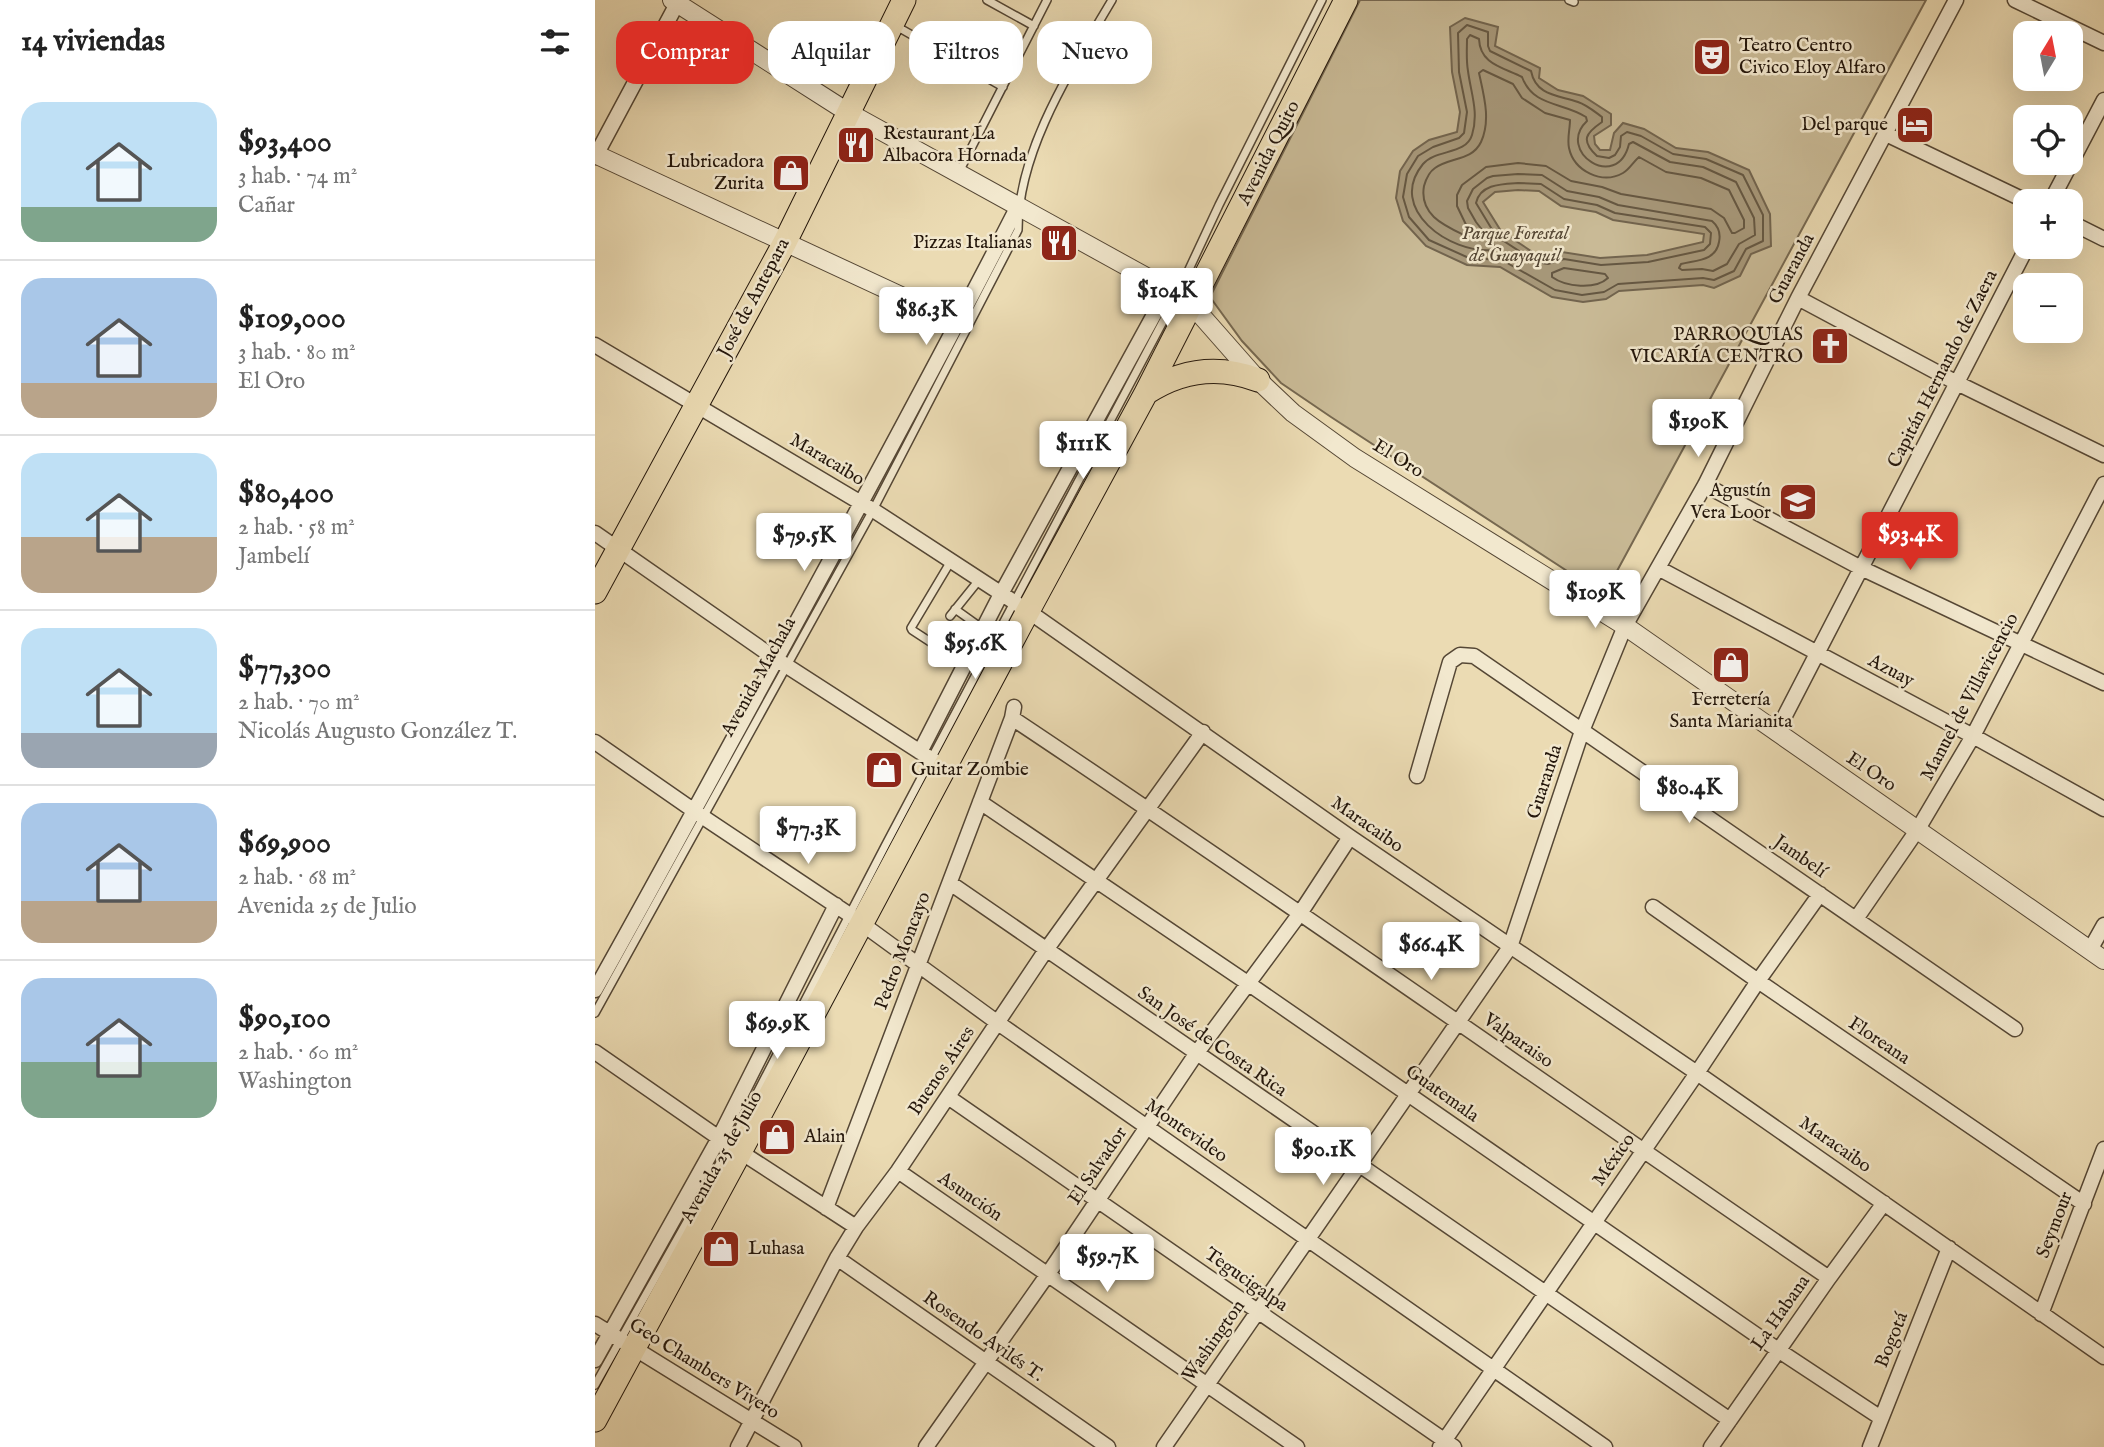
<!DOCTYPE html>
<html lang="es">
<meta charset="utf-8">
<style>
:root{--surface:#fff;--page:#f2f2f2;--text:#222;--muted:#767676;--line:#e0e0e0;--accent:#d93025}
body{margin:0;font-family:"IM FELL English",serif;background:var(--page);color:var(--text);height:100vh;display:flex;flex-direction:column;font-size:26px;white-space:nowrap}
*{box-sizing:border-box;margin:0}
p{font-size:23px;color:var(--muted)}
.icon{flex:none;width:38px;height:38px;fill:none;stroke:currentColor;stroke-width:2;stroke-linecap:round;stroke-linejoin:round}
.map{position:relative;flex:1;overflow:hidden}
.side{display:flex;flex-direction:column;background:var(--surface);width:595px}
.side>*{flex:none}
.banner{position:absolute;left:21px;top:21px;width:665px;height:63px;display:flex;gap:14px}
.needle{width:46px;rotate:10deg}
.buttons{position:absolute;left:1418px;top:21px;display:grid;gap:14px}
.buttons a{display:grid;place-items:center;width:70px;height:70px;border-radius:14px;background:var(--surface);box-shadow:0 7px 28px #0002;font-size:35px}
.price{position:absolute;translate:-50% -60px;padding:0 16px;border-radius:7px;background:#fff;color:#222;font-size:23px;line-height:46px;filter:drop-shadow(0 2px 4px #0008)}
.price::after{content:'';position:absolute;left:50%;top:42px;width:21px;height:16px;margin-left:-10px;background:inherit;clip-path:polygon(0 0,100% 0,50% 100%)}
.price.active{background:var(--accent);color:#fff}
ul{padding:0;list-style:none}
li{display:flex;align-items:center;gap:21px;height:175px;padding:0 21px}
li+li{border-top:2px solid var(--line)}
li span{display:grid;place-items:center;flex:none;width:196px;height:140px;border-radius:21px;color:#555}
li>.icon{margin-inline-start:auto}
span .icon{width:84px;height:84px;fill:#fffc;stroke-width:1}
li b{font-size:30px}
h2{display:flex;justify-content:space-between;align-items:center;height:84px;padding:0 21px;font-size:30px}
.tag{padding:0 24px;border-radius:21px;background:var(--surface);box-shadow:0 7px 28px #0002;font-size:24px;line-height:63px}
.tag.active{background:var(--accent);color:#fff}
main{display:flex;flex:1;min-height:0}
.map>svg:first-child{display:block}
.green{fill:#c9ba96;stroke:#766850;stroke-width:2}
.water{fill:#a7987a;stroke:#72644e;stroke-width:2;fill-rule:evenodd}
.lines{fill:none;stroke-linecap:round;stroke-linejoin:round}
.shore{stroke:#655742;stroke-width:2}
.service-casing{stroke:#554735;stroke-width:10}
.minor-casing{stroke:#554735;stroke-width:17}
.tertiary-casing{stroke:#554735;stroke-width:20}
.primary-casing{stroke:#23160b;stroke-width:25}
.service{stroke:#f2e8ce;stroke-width:7}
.minor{stroke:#f2e8ce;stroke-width:14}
.tertiary{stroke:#f2e8ce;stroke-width:18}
.primary{stroke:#ebdbb3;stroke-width:23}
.labels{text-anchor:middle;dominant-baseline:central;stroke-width:5;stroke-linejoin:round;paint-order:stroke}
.poi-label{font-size:19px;fill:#23160b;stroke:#f2e8ce;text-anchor:start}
.street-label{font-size:19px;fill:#23160b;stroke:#f2e8ce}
.park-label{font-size:19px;font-style:italic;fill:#554735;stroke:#f2e8ce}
</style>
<main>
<section class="side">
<h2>14 viviendas<svg class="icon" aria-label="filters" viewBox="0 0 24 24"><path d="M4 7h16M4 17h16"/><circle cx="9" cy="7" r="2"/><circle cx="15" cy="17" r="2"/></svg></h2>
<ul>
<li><span style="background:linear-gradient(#bfe0f5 75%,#7fa58c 0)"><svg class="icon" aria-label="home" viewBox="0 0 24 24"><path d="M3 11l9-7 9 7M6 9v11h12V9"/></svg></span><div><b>$93,400</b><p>3 hab. · 74 m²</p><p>Cañar</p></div></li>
<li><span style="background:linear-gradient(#a9c7e8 75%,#b9a48a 0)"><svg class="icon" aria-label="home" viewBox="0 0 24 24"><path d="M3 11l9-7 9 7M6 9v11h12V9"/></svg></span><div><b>$109,000</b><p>3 hab. · 80 m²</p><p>El Oro</p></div></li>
<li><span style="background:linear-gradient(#bfe0f5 60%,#b9a48a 0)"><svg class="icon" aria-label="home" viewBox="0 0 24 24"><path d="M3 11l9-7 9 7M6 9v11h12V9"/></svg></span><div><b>$80,400</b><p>2 hab. · 58 m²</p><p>Jambelí</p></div></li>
<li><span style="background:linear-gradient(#bfe0f5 75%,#9aa5b1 0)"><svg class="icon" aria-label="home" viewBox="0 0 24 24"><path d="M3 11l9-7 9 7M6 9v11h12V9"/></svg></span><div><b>$77,300</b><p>2 hab. · 70 m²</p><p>Nicolás Augusto González T.</p></div></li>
<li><span style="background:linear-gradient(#a9c7e8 70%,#b9a48a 0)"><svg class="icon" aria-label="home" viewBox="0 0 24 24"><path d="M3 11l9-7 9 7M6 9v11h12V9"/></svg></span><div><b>$69,900</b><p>2 hab. · 68 m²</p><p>Avenida 25 de Julio</p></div></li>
<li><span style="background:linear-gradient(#a9c7e8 60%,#7fa58c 0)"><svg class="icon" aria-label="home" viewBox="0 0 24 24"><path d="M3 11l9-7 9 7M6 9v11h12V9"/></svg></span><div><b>$90,100</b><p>2 hab. · 60 m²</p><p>Washington</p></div></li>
</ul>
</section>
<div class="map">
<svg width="1509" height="1447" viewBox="0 0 1509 1447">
<rect width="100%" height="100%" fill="#ebdbb3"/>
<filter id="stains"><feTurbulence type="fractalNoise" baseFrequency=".00286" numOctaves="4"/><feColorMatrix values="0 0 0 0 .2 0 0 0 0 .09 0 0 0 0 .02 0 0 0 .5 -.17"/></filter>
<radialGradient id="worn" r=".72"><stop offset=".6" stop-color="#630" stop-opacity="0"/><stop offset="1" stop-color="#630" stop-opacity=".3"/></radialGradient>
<path class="green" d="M765 0H1331L1009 595 736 417 686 383 647 341 615 297Z"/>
<path class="water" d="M870 18 903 27 900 46 945 68 944 78 963 90 988 96 1016 114V125L999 136 1000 144 1005 150H1015L1019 133 1028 123 1049 129 1081 148 1113 152 1154 170 1175 214 1176 246 1156 254 1145 276 1119 288 1108 285 1024 291 1011 299 988 302 957 297 905 267 872 265 831 246 808 221 801 198 805 171 818 151 834 140 862 132 865 112 857 72 855 27ZM923 190 944 191 966 206 1001 212 1018 220 1109 234 1108 242 1052 255 1005 258 967 252 953 257 942 255 906 231 888 202 900 192Z"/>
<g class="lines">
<path class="shore" d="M872 25 893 32V46L895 51 936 71C941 96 963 95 983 102 992 105 1000 112 1007 117V122C991 133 985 140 1002 156L1014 158 1020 155 1025 147 1026 136 1032 132 1046 136 1078 154 1111 159 1148 175 1168 215V241L1151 249 1139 271 1119 280 1108 278 1023 284 1009 292 987 295 960 290 907 260 874 258 834 240 814 217 808 197 812 174 823 156 838 147 864 138 869 133 872 112 864 72 863 33Z
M875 35 884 39C885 64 907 67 927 77 938 107 968 102 991 117L992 121C960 151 1022 193 1034 144L1038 142 1075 162 1108 167 1141 182 1159 218 1160 235 1144 244 1132 264 1118 271 1107 269 1087 270 1084 268 1086 264C1101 260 1121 261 1124 242 1126 233 1124 227 1117 221L1023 205 1004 197 972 191 947 175 923 174 898 176 892 178 878 189 872 201 873 208 881 222 899 245 898 250C855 254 791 209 828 164 841 149 871 155 877 135 884 112 876 94 873 71 871 60 872 49 872 39Z
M888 70 918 84 927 98 950 113 975 120C975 129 972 138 974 148 979 171 1007 185 1028 173 1035 169 1038 162 1044 157L1071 172 1106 178 1134 190 1149 220V228L1140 233H1137L1129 218 1116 209 1026 194 1007 187 976 181 951 166 923 163 891 167 867 185 862 195V206L874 231 873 234 869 235C848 225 824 214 829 186 831 179 834 172 840 168 855 157 877 161 886 142 896 120 889 96 884 73Z
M923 183 946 184 969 199 1002 205 1020 213 1110 227 1116 233 1115 244 1109 250 1053 262 1006 265 969 259 953 264 941 262 901 236 881 203C885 184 907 184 923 183Z
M969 268 1010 274 1013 278C1000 290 971 287 957 277V273Z"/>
<defs>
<path id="service" d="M392 0 439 26
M974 0 979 2
M301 26 408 87
M364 172 452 0
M356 561 316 628 317 630 369 664
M360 609 388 629
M355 616 384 580
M339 645 346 630
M0 1013 278 510 423 230C423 150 477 68 517 0
M0 1385 135 1145 290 846 582 295 624 205 727 0"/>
<path id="minor" d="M1420 0 1509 43
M1291 134 1431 201
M0 157 84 0
M1456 201 1509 100
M1475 222 1509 239
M1203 298 1362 383 1509 455
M0 345 278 510 433 611 755 837 1102 1073 1509 1357
M1110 485 1266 568 1509 683
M0 533 181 659 350 768
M1063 568 1378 736 1509 809
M417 718C692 901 961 1092 1234 1278
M1181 733 1432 247
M0 742 108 817 255 915 403 1023 1010 1447
M325 752 406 594 573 289
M822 776 855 662 865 655 879 656 1420 1029
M385 802 654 984 1183 1350 1286 1418
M355 883 1135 1420
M1058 907 1163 981 1489 1204
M1261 919 1323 829 1378 736 1509 484
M1495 950 1509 925
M0 990C62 880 121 770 181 660 263 509 345 359 423 206
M0 1052 124 1138 261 1227
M353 1097 859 1447
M303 1171 702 1447
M231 1208 417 718 419 707
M242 1258 513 1447
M1446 1314 1509 1149
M0 1324 199 1447
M0 1360 124 1138 241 905
M143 1447 242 1258 261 1227 303 1171 451 950 608 732
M331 1447 453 1274 601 1054 706 912 755 837
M569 1447 915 947 987 731 1030 626 1110 485 1203 298 1361 0
M845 1447 1102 1073 1163 981 1225 894
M1116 1447 1234 1278 1289 1203
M1275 1447 1354 1248"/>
<path id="tertiary" d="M77 0 254 113 573 289 597 305 663 380 698 413 760 458 1030 626 1509 960
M0 154 364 323"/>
<path id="primary" d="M551 393C586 370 624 365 663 380
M0 592 190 242 309 0
M0 1420 145 1152 433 611 551 393 751 0"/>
</defs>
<use href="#service" class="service-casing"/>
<use href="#minor" class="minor-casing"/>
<use href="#tertiary" class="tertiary-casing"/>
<use href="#primary" class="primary-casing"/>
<use href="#service" class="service"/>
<use href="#minor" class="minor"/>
<use href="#tertiary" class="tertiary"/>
<use href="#primary" class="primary"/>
</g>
<defs>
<symbol id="theatre-square" viewBox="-11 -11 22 22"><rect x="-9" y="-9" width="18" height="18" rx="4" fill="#8f2418" stroke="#f2e8ce"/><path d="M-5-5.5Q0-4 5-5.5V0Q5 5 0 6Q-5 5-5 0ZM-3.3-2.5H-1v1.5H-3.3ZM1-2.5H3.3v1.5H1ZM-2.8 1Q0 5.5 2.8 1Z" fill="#fff"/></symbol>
<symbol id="hotel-square" viewBox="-11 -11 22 22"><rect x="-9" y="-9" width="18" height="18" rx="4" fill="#8f2418" stroke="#f2e8ce"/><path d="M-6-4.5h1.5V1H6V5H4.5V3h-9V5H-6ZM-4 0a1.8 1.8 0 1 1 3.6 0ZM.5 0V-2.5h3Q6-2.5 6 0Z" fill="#fff"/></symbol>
<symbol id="restaurant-square" viewBox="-11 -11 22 22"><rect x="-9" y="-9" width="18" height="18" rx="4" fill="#8f2418" stroke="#f2e8ce"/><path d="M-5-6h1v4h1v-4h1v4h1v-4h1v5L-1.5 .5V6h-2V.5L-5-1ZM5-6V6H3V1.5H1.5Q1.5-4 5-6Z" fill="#fff"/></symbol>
<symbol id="shop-square" viewBox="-11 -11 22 22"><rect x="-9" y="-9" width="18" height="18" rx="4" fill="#8f2418" stroke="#f2e8ce"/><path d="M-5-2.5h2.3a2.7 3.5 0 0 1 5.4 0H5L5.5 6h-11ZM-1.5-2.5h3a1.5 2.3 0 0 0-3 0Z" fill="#fff"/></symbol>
<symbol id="church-square" viewBox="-11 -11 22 22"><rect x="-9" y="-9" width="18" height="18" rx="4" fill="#8f2418" stroke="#f2e8ce"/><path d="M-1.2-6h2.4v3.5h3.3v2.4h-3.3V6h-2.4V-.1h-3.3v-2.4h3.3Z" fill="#fff"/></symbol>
<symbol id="school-square" viewBox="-11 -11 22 22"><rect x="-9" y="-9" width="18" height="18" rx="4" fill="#8f2418" stroke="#f2e8ce"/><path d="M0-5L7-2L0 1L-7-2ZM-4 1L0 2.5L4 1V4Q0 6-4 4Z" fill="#fff"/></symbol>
</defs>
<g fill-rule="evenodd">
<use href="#theatre-square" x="1095" y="35" width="44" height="44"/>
<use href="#hotel-square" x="1298" y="103" width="44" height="44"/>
<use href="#restaurant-square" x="239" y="123" width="44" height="44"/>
<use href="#shop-square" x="174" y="151" width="44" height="44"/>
<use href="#restaurant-square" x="442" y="221" width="44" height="44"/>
<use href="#church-square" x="1213" y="324" width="44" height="44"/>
<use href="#school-square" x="1181" y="480" width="44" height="44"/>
<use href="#shop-square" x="1114" y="643" width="44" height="44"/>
<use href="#shop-square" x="267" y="748" width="44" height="44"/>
<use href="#shop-square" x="160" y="1115" width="44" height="44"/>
<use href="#shop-square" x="104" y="1227" width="44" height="44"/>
</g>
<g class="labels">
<g class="poi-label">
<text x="1144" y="46">Teatro Centro<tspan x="1144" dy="22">Civico Eloy Alfaro</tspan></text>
<text x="1293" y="125" text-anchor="end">Del parque</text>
<text x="288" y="134">Restaurant La<tspan x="288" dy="22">Albacora Hornada</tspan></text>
<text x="169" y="162" text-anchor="end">Lubricadora<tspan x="169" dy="22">Zurita</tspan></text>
<text x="437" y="243" text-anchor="end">Pizzas Italianas</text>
<text x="1208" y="335" text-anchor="end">PARROQUIAS<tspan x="1208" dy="22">VICARÍA CENTRO</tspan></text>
<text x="1176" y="491" text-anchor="end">Agustín<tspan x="1176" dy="22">Vera Loor</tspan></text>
<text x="1136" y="700" text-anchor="middle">Ferretería<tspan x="1136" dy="22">Santa Marianita</tspan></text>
<text x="316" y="770">Guitar Zombie</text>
<text x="209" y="1137">Alain</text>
<text x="153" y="1249">Luhasa</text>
</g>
<g class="street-label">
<text transform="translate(674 153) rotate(-63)">Avenida Quito</text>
<text transform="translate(1197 269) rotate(-62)">Guaranda</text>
<text transform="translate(159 298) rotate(-62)">José de Antepara</text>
<text transform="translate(1348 369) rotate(-63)">Capitán Hernando de Zaera</text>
<text transform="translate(803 459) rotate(32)">El Oro</text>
<text transform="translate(232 460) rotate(31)">Maracaibo</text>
<text transform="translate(1296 671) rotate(28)">Azuay</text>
<text transform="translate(164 677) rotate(-61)">Avenida Machala</text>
<text transform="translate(1375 697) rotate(-62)">Manuel de Villavicencio</text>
<text transform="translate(1276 772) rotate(34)">El Oro</text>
<text transform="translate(950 782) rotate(-72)">Guaranda</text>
<text transform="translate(772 825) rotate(35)">Maracaibo</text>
<text transform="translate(1205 857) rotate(35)">Jambelí</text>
<text transform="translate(308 951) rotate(-69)">Pedro Moncayo</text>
<text transform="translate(923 1041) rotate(35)">Valparaiso</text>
<text transform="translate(1284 1041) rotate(34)">Floreana</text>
<text transform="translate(617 1042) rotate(35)">San José de Costa Rica</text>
<text transform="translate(347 1071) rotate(-56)">Buenos Aires</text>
<text transform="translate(847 1094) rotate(35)">Guatemala</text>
<text transform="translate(591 1131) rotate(35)">Montevideo</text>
<text transform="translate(1240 1145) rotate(35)">Maracaibo</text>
<text transform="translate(127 1157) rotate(-61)">Avenida 25 de Julio</text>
<text transform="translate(1019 1160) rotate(-55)">México</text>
<text transform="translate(503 1166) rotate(-56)">El Salvador</text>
<text transform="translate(375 1197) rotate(34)">Asunción</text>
<text transform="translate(1460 1225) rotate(-69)">Seymour</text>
<text transform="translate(651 1280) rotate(35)">Tegucigalpa</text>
<text transform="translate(1186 1313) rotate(-55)">La Habana</text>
<text transform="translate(388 1337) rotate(35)">Rosendo Avilés T.</text>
<text transform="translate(1297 1340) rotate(-68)">Bogotá</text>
<text transform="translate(619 1341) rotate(-55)">Washington</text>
<text transform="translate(109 1369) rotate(32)">Geo Chambers Vivero</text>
</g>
<g class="park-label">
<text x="920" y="234">Parque Forestal<tspan x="920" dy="22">de Guayaquil</tspan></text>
</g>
</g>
<rect width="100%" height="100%" filter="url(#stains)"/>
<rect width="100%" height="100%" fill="url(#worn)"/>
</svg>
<div class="buttons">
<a><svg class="needle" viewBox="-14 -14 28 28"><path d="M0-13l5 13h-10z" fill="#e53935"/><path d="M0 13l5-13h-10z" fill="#767676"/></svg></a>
<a><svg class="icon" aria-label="locate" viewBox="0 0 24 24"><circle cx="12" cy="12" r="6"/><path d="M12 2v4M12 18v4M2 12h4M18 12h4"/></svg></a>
<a>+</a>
<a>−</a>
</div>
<b class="price" style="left:572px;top:328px">$104K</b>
<b class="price" style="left:331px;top:347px">$86.3K</b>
<b class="price" style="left:1103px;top:459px">$190K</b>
<b class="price" style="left:488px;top:481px">$111K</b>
<b class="price active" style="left:1315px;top:572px">$93.4K</b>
<b class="price" style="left:209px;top:573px">$79.5K</b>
<b class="price" style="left:1000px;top:630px">$109K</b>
<b class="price" style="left:380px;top:681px">$95.6K</b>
<b class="price" style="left:1094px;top:825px">$80.4K</b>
<b class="price" style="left:213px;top:866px">$77.3K</b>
<b class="price" style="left:836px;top:982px">$66.4K</b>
<b class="price" style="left:182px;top:1061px">$69.9K</b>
<b class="price" style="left:728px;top:1187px">$90.1K</b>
<b class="price" style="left:512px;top:1294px">$59.7K</b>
<div class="banner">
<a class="tag active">Comprar</a>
<a class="tag">Alquilar</a>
<a class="tag">Filtros</a>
<a class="tag">Nuevo</a>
</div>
</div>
</main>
